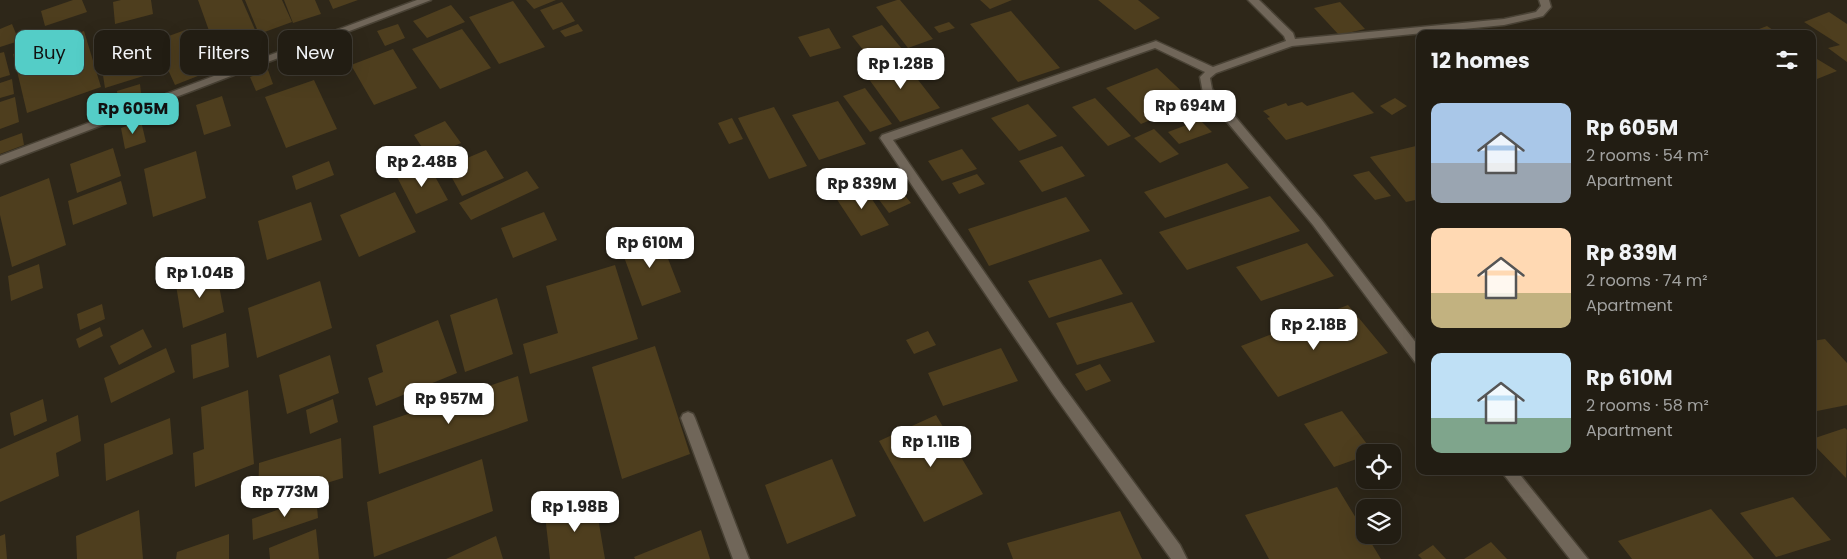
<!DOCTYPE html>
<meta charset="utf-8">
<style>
:root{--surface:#221d13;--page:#2a261c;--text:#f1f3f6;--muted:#a2a2a0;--line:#3f3b33;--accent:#54cdc7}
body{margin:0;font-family:Poppins,sans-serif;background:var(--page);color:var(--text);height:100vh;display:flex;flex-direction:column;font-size:19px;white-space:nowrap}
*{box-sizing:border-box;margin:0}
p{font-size:16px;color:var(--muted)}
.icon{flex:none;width:28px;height:28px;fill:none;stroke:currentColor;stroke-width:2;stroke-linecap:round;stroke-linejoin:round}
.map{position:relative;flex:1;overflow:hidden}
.details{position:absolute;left:1416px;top:30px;width:400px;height:445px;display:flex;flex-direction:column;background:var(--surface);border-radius:10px;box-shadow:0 5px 20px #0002,0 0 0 1px var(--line)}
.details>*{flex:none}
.guide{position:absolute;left:15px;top:30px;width:475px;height:45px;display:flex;gap:10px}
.fabs{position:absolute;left:1356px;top:444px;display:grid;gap:10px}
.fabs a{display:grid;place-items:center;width:45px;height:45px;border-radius:10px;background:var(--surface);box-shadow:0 5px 20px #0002,0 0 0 1px var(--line);font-size:25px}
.price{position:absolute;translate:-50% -42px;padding:0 11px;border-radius:10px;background:#fff;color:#222;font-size:16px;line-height:32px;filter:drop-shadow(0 1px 2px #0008)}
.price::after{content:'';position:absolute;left:50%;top:30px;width:15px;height:11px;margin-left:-8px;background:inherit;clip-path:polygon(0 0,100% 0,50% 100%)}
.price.selected{background:var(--accent);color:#111}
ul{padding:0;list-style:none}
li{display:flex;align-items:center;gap:15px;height:125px;padding:0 15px}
li span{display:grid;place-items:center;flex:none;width:140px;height:100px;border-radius:10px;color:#555}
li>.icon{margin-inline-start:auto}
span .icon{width:60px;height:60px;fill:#fffc;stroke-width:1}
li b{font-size:21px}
h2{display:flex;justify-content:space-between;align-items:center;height:60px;padding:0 15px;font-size:21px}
.chip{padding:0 18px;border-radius:10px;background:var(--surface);box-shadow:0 5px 20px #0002,0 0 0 1px var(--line);font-size:18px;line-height:45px}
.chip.selected{background:var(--accent);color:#111}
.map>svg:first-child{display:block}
.building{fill:#4e3e1e}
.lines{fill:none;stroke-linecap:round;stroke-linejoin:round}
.minor-casing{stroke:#494235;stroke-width:3}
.minor{fill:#706659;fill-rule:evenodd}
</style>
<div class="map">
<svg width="1847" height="559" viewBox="0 0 1847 559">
<rect width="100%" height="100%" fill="#2e2719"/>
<path class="building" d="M73 0H82L87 12 45 26 41 11Z
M121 0H151L153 14 115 24 113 2Z
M198 0H242L259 39 217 53Z
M245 0H282L292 22 259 34Z
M284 0H315L321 14 293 23Z
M329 0H358L333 9Z
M526 0H556L534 9Z
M897 0H900L933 39 908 48 876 7Z
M980 0H1012L990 9Z
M1098 0H1138L1160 18 1135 30Z
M513 1 545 47 499 64 469 17Z
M562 2 575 21 553 30 540 10Z
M1340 2 1365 29 1339 35 1314 8Z
M451 5 465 22 427 38 413 21Z
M1011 11 1060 68 1018 82 970 24Z
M1829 12 1847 24V62L1828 48 1840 45 1804 22Z
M949 22 955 28 939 33 934 27Z
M12 24 19 41 0 47V29Z
M398 24 405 38 385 46 377 31Z
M578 24 583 31 565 37 560 31Z
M882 25 903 50 872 61 852 36Z
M1767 26 1779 34H1746Z
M829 28 841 48 810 57 798 37Z
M188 29 208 72 175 85 155 41Z
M462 29 491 68 440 89 412 49Z
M84 31 101 87 27 113 13 54Z
M143 31 153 73 105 88 98 44Z
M393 49 417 88 374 105 351 65Z
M4 52 10 75 0 78V53Z
M1812 56 1837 71 1812 81Z
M901 58 940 108 900 122 863 71Z
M1157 68 1193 102 1141 124 1106 88Z
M268 70 273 84 256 91 250 77Z
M12 79 14 94 0 98V83Z
M314 80 337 129 286 148 265 97Z
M140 84 141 93 118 100 117 91Z
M865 88 892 124 870 132 843 96Z
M1353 92 1374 113 1286 140 1267 118 1270 117 1263 111 1286 103 1288 106 1302 102 1307 106Z
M222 96 231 126 204 135 196 105Z
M15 97 19 122 0 129V102Z
M1095 98 1131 136 1108 146 1072 107Z
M1395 98 1407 106 1392 115 1380 106Z
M838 101 866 144 819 160 792 115Z
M1028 104 1057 136 1019 151 991 118Z
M774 107 807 166 769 179 738 118Z
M732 118 743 139 729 144 718 123Z
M1200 120 1212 132 1179 144 1168 132Z
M141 121 146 142 125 149 121 128Z
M445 121 461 143 429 158 414 135Z
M1154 129 1179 154 1160 163 1134 138Z
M22 133 24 145 0 154V141Z
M1420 145V199L1406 202 1370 157Z
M1062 146 1085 176 1042 192 1019 161Z
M113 148 121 176 77 193 70 164Z
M962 149 977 169 942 181 928 161Z
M486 150 504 178 462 196 446 167Z
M196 151 206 198 153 217 144 169Z
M329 161 334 175 296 190 292 176Z
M427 162 448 200 416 214 396 175Z
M1227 163 1249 188 1165 218 1144 192Z
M527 171 539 188 471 220 459 203Z
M1369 171 1391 196 1375 200 1353 175Z
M977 174 985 184 959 194 952 183Z
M889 176 911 203 889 213 868 185Z
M49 178 66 245 12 267 0 215V197Z
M121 181 127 204 73 225 68 201Z
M862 184 889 225 861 236 834 195Z
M395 192 416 232 359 257 340 215Z
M1270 196 1300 231 1187 270 1159 232Z
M1066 197 1090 231 989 266 968 229Z
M311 202 322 240 267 260 258 221Z
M544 212 557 240 513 258 501 228Z
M658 233 681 292 642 306 620 246Z
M1307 243 1334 276 1261 301 1236 267Z
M1101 259 1123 294 1049 318 1028 281Z
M39 264 43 288 11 301 8 276Z
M615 265 638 339 530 374 523 344 558 333 546 286Z
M216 270 224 312 183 328 176 285Z
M320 281 332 328 257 358 248 308Z
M497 298 513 354 465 372 450 315Z
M1132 302 1155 342 1077 365 1056 323Z
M102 304 105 319 80 330 77 314Z
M1348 305 1388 353 1278 397 1241 346Z
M438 320 457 373 376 406 368 378 383 372 376 345Z
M100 327 103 336 79 348 76 339Z
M143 329 152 347 119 365 110 346Z
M928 331 936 345 914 354 906 340Z
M226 333 229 367 193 379 191 345Z
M1825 339 1847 363V405L1812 412V341Z
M655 346 690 454 622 479 592 367Z
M166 348 175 372 111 403 104 378Z
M1001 348 1018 381 943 406 928 373Z
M330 355 339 393 287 414 279 375Z
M1100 364 1111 381 1086 391 1075 374Z
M518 376 528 421 379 474 373 426Z
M248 390 254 464 195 487 193 453 204 449 201 407Z
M43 399 47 421 14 436 10 413Z
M333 399 338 422 310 434 306 410Z
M1342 411 1373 452H1365V456L1334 467 1304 424Z
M78 415 81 441 56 453 59 476 0 502V449Z
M936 415 983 494 924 522 879 441Z
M170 418 173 454 106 481 104 444Z
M1845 428 1847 430 1846 478 1812 443V439Z
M341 438 343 478 258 504 259 463Z
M482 459 493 511 374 557 367 502Z
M832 459 856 516 787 544 765 485Z
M1337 487 1381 559H1269L1245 515Z
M316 496 318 518 253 540 252 519Z
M1793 497 1831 540 1776 557 1740 513Z
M595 500 605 559H550L545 515Z
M1711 509 1754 559H1632L1618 541Z
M139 510 143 559H77L76 536Z
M1120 511 1142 559H1013L1007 543Z
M316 529 319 559H270L269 548Z
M701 530 710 559H635L634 557Z
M5 534 7 559H0V536Z
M229 534V559H176L177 552Z
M496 536 503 559H446Z
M1491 542 1507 559H1464Z
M1433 545 1446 559H1422L1418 555Z"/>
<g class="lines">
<defs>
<path id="minor" d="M417 0H431L0 164V156Z
M1248 0H1259L1293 33 1295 39 1504 19 1536 12 1541 6 1539 0H1549L1551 7 1543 16 1539 17 1504 25 1292 46 1216 73 1210 78 1212 89 1321 219 1420 348V364L1415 362 1313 225 1203 93 1200 77 1205 72 1155 48 893 140 1063 386 1180 545 1187 559H1171L1053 394 880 138 882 135 1156 41 1213 67 1286 41 1284 36Z
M688 412 693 414 695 418 749 559H733L681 418 683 414Z
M1501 471H1517L1588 559H1570Z"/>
</defs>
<use href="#minor" class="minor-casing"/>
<use href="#minor" class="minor"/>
</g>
</svg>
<div class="fabs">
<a><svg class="icon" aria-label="locate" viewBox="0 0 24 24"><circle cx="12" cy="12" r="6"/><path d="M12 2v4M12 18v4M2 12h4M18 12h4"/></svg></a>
<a><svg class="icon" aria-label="layers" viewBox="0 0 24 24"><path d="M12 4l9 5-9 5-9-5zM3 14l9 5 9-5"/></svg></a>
</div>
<b class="price" style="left:901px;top:90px">Rp 1.28B</b>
<b class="price" style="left:1190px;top:132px">Rp 694M</b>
<b class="price selected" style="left:133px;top:135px">Rp 605M</b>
<b class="price" style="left:422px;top:188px">Rp 2.48B</b>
<b class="price" style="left:862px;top:210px">Rp 839M</b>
<b class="price" style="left:650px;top:269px">Rp 610M</b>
<b class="price" style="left:200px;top:299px">Rp 1.04B</b>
<b class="price" style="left:1314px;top:351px">Rp 2.18B</b>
<b class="price" style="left:449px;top:425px">Rp 957M</b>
<b class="price" style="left:931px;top:468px">Rp 1.11B</b>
<b class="price" style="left:285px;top:518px">Rp 773M</b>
<b class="price" style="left:575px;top:533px">Rp 1.98B</b>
<div class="guide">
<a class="chip selected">Buy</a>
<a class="chip">Rent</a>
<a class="chip">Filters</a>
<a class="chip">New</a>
</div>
<section class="details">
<h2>12 homes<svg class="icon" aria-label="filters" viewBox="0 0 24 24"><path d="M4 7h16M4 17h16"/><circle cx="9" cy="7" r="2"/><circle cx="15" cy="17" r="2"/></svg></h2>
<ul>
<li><span style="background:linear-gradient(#a9c7e8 60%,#9aa5b1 0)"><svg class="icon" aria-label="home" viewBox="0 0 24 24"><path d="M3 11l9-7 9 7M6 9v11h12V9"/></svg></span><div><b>Rp 605M</b><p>2 rooms · 54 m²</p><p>Apartment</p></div></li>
<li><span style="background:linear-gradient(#ffd9b3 65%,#c2b280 0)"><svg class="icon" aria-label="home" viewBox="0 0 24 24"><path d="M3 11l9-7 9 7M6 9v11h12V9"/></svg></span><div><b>Rp 839M</b><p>2 rooms · 74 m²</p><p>Apartment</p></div></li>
<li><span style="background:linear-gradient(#bfe0f5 65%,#7fa58c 0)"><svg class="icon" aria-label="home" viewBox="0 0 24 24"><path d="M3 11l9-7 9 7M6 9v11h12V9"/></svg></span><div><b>Rp 610M</b><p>2 rooms · 58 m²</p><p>Apartment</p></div></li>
</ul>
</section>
</div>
